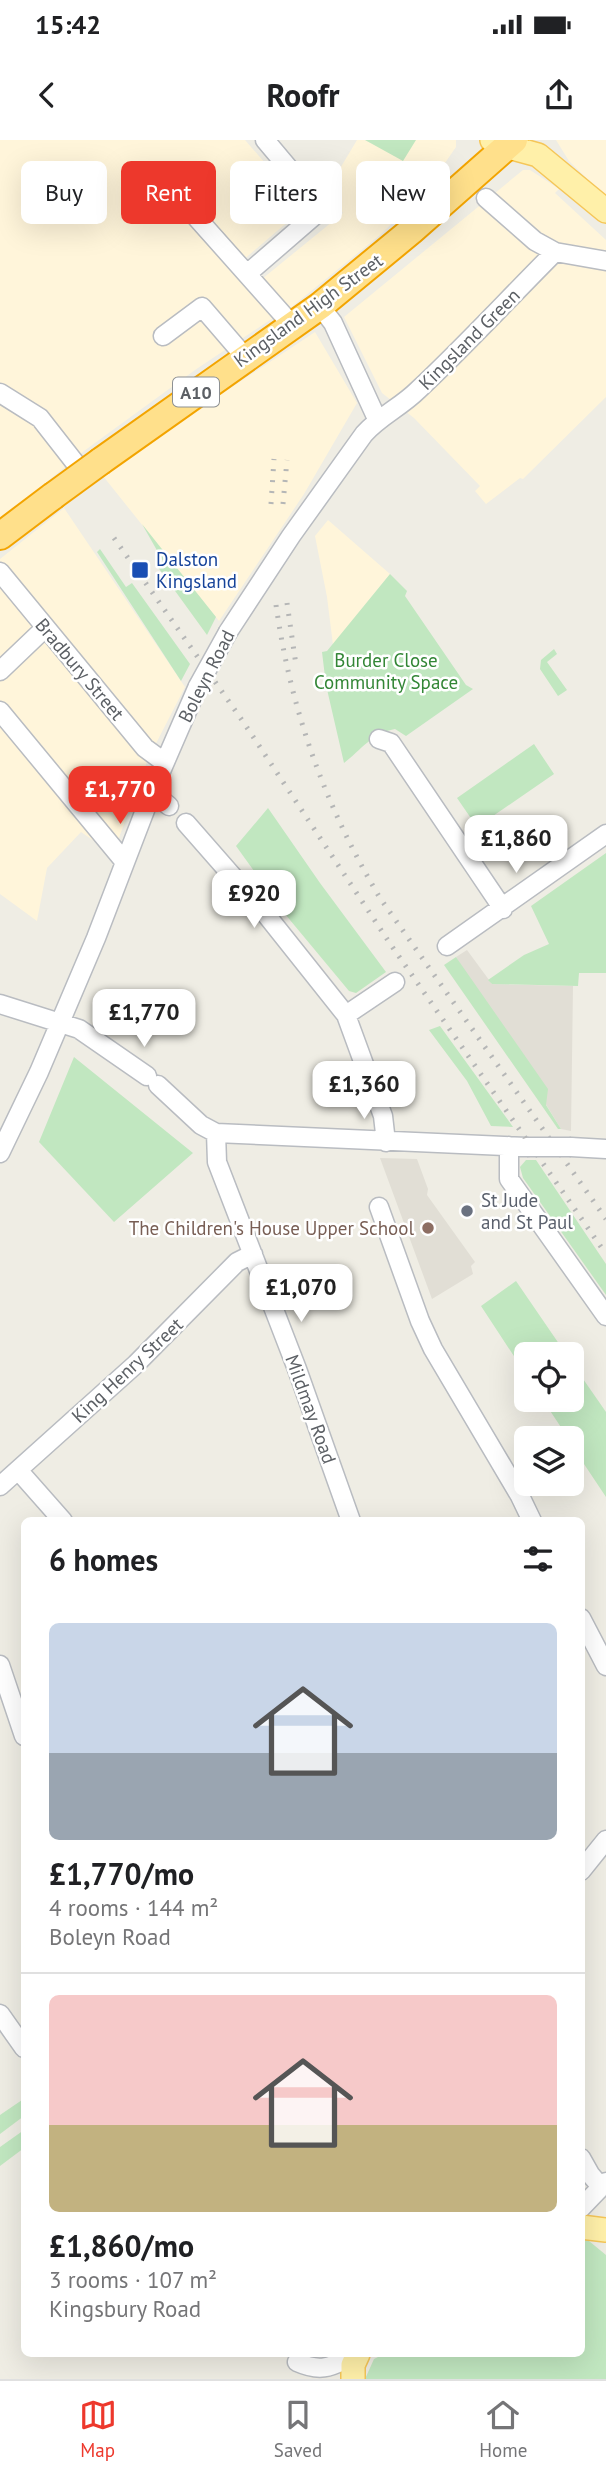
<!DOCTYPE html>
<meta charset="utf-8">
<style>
:root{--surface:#fff;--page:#f2f2f2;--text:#202124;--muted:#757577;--line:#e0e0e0;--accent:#ed382c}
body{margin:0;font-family:"PT Sans",sans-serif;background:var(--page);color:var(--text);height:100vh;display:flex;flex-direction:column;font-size:26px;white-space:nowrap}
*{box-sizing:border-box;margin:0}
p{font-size:23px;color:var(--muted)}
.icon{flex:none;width:38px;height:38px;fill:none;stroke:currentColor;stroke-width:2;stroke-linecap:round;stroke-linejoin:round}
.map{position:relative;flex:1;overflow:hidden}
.sheet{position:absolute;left:21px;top:1377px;width:564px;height:840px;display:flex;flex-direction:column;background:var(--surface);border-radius:10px;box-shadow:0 7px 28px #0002}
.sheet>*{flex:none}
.hud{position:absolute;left:21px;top:21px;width:565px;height:63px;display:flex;gap:14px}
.buttons{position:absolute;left:514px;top:1202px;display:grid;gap:14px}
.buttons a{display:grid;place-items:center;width:70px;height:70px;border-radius:10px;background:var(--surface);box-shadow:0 7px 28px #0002;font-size:35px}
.price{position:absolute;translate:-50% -60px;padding:0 16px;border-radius:14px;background:#fff;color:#222;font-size:23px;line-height:46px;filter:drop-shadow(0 2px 4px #0008)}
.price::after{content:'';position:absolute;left:50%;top:42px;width:21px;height:16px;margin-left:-10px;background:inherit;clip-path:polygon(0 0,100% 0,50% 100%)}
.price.on{background:var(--accent);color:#fff}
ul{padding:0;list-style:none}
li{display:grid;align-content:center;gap:14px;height:371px;padding:0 28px}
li+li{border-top:2px solid var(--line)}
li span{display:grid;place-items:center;height:217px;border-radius:10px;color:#555}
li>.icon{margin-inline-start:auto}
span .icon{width:126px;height:126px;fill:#fffc;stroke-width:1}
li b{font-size:30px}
h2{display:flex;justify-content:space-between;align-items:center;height:84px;padding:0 28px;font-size:30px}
.chip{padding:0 24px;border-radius:10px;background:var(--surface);box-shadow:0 7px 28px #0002;font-size:24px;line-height:63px}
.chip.on{background:var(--accent);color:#fff}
.status{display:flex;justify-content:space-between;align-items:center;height:49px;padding:0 35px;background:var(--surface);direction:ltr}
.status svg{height:19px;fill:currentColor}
header{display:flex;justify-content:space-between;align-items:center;height:91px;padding:0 28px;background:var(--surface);font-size:32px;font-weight:600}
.dock{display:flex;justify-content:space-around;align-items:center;height:98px;border-top:2px solid var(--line);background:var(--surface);font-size:19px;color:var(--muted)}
.dock a{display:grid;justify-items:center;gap:4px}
.dock .on{color:var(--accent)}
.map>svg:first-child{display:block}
.commercial{fill:#fff5da}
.education{fill:#e1ded5}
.green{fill:#c1e7c0}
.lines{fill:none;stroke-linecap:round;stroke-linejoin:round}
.minor-casing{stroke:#b9bcc1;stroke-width:21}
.major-casing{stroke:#f5c658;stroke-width:26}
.highway-casing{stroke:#f3a400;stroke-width:30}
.minor{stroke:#fff;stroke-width:18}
.major{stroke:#fff0a9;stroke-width:23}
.highway{stroke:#ffe08b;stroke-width:26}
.rail{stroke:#b5b6b6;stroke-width:5;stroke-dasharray:2 9;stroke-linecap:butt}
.minor-bridge-casing{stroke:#b9bcc1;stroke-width:21;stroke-linecap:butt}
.highway-bridge-casing{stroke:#f3a400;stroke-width:30;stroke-linecap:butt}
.minor-bridge{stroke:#fff;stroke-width:18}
.highway-bridge{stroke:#ffe08b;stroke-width:26}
.transit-dot{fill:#1a4fb4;stroke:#fff;stroke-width:2.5}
.worship-dot{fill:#6b7280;stroke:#fff;stroke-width:2.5}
.education-dot{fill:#8d6e63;stroke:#fff;stroke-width:2.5}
.labels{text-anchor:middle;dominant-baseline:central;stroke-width:5;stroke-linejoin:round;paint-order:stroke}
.shield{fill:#fff;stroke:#8d9093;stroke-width:2}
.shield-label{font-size:18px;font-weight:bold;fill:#5c6065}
.street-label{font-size:19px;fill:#5c6065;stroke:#fff}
.transit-label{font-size:19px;fill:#164399;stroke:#fff;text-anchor:start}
.park-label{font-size:19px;fill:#338636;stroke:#fff}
.worship-label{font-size:19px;fill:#5b616d;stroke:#fff;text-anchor:start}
.education-label{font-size:19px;fill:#785e54;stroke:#fff;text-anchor:end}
</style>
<div class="status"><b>15:42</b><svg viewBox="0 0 49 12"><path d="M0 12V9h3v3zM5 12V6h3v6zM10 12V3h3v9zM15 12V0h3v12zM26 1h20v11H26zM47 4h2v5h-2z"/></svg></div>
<header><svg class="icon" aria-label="back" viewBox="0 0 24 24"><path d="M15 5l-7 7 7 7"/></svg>Roofr<svg class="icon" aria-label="share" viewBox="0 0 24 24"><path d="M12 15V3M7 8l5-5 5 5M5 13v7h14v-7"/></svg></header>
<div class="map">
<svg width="606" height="2239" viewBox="0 0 606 2239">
<rect width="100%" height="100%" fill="#efede4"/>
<path class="commercial" d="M0 0H245L304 68 235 127 276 176 195 230 84 311 0 381Z
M357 0H365L402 18 414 0H456V7L427 49 380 95 289 169 262 139 343 73 326 52Z
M556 0H606V57L569 21Z
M523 30H530L559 49 555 53 606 100V257L523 339 520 338 486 364 475 351 480 346 414 278 382 253 344 177Z
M315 192 357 263 304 354 219 481 103 336 146 304Z
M64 368 185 547 148 619 113 714 81 692 47 728 37 781 0 754V419Z
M328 380 390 434 333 505 327 457 315 396Z"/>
<path class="education" d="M467 810 492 844 573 846 571 991 561 989 456 817Z
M380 1018 417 1019 428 1049 427 1055 475 1122 471 1126 473 1134 432 1159Z"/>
<path class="green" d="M365 0H416L403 21Z
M142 384 216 477 207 495 157 426 163 421Z
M100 409 126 447 132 443 190 524 181 541 97 412Z
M390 434 407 451 405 456 466 545 473 549 406 596 395 589C372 593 361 610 344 623L326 545 322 512 327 511Z
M554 509 557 514 547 522 567 550 558 556 540 529 541 520Z
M534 604 554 634 477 687 457 658Z
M268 668 320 743 386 832 356 853 349 851 285 774 236 706Z
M606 713V833H579L578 846 492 844 488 840 524 815 549 804 531 766Z
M456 817 548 949 546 965 561 989H558L444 825Z
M440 886 513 987 491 986 467 941 429 890Z
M74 917 193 1013 114 1082 39 1002Z
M526 1020H536L606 1124V1155L523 1038 520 1027Z
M516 1141 566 1214H527V1236L481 1166Z
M572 1223 606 1272V1357L572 1306V1298H568L543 1260H572Z
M22 1960 24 1963V1976L0 1994V1975Z
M24 1990V2008L0 2026V2007Z
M581 2098 589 2101 606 2115V2239H365L374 2219 384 2214H581Z"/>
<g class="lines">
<defs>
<path id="minor" d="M265 0 302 44
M156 32 293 186
M486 58 535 101 555 112 606 121
M247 134 314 76 320 69 319 63 308 48
M320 166 333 183 377 279
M163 196 202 167 245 217
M0 253 40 278 83 333
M0 432 145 608 164 622
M228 492 291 396 364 294C380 276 401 267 418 250 465 206 509 158 555 112
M0 531 45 488
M0 571 124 721
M379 599 391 603 503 769
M152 652 169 666
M186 683 264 772 346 875 383 976 386 1002
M447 806 606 694
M0 864 79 889 147 936
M346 875 395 842
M158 945 201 985 216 993 527 1007
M216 993 217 1022 297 1229 351 1381
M509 1006V1039L606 1176
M571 1007 606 1009
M0 1013 39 932 96 798 152 652 198 546
M379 1067 420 1181 433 1209 520 1356 532 1381
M18 1330 63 1381
M0 1346 136 1224 237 1122 253 1114
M581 1478 606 1526
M0 1525 24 1596
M581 1731 606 1700
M0 1874 24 1908
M581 2018 590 2034 601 2047
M581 2068 606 2042
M297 2222C324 2234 333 2225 358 2214"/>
<path id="major" d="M492 0 505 6 538 15 606 71
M581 2087 606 2090
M353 2239V2225L358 2214"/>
<path id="highway" d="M101 321 320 166 411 91 514 0
M0 396 53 356"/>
</defs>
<use href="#minor" class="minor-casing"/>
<use href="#major" class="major-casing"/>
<use href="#highway" class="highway-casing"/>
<use href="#minor" class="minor"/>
<use href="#major" class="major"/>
<use href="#highway" class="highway"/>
<path class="rail" d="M271 364 274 319
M283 364 287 320
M114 398 244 583 391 805 606 1114
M287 463 296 525
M276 465C291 571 325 666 380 758L606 1079"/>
<defs>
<path id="minor-bridge" d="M198 546 228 492
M527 1007H571"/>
<path id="highway-bridge" d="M53 356 101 321"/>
</defs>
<use href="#minor-bridge" class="minor-bridge-casing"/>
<use href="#highway-bridge" class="highway-bridge-casing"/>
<use href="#minor-bridge" class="minor-bridge"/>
<use href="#highway-bridge" class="highway-bridge"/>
</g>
<rect class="transit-dot" x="131" y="421" width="18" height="18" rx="3.5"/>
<circle class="worship-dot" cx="467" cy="1071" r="7"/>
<circle class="education-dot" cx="428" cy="1088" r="7"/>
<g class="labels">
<rect class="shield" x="173" y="237.5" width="46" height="29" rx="5"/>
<g class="shield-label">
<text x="196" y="252">A10</text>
</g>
<g class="street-label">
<text transform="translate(308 170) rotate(-36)">Kingsland High Street</text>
<text transform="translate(469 199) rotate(-45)">Kingsland Green</text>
<text transform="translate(80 529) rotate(50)">Bradbury Street</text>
<text transform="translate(206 536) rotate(-63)">Boleyn Road</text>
<text transform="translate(127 1230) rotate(-43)">King Henry Street</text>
<text transform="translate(311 1269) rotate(70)">Mildmay Road</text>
</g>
<g class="transit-label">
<text x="156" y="419">Dalston<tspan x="156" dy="22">Kingsland</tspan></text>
</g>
<g class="park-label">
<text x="386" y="520">Burder Close<tspan x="386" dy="22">Community Space</tspan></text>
</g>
<g class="worship-label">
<text x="481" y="1060">St Jude<tspan x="481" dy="22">and St Paul</tspan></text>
</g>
<g class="education-label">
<text x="414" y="1088">The Children's House Upper School</text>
</g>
</g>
</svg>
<div class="buttons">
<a><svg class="icon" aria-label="locate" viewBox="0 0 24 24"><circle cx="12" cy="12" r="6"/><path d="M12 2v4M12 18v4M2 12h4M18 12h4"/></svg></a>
<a><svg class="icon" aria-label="layers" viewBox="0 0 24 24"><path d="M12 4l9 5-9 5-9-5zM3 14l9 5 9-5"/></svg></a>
</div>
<b class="price on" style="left:120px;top:686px">£1,770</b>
<b class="price" style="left:516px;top:735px">£1,860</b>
<b class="price" style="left:254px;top:790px">£920</b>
<b class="price" style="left:144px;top:909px">£1,770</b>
<b class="price" style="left:364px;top:981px">£1,360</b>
<b class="price" style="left:301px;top:1184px">£1,070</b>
<div class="hud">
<a class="chip">Buy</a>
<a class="chip on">Rent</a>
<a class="chip">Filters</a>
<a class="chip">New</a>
</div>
<section class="sheet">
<h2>6 homes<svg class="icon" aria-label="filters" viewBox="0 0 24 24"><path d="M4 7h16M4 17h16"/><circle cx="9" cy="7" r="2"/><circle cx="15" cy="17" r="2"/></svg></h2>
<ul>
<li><span style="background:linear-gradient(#c9d6e8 60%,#9aa5b1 0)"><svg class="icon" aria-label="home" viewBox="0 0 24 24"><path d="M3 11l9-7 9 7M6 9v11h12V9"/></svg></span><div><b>£1,770/mo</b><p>4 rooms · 144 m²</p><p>Boleyn Road</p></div></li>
<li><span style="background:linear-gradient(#f6c9c9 60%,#c2b280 0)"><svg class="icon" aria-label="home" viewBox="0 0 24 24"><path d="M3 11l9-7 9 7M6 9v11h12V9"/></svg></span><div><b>£1,860/mo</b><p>3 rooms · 107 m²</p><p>Kingsbury Road</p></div></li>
</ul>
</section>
</div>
<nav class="dock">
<a class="on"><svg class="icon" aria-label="map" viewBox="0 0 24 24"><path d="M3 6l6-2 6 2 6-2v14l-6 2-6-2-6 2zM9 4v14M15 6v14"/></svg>Map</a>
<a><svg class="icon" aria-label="saved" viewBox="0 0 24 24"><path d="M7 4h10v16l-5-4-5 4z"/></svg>Saved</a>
<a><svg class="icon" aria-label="home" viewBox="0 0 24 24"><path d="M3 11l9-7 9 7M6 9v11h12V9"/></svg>Home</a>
</nav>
